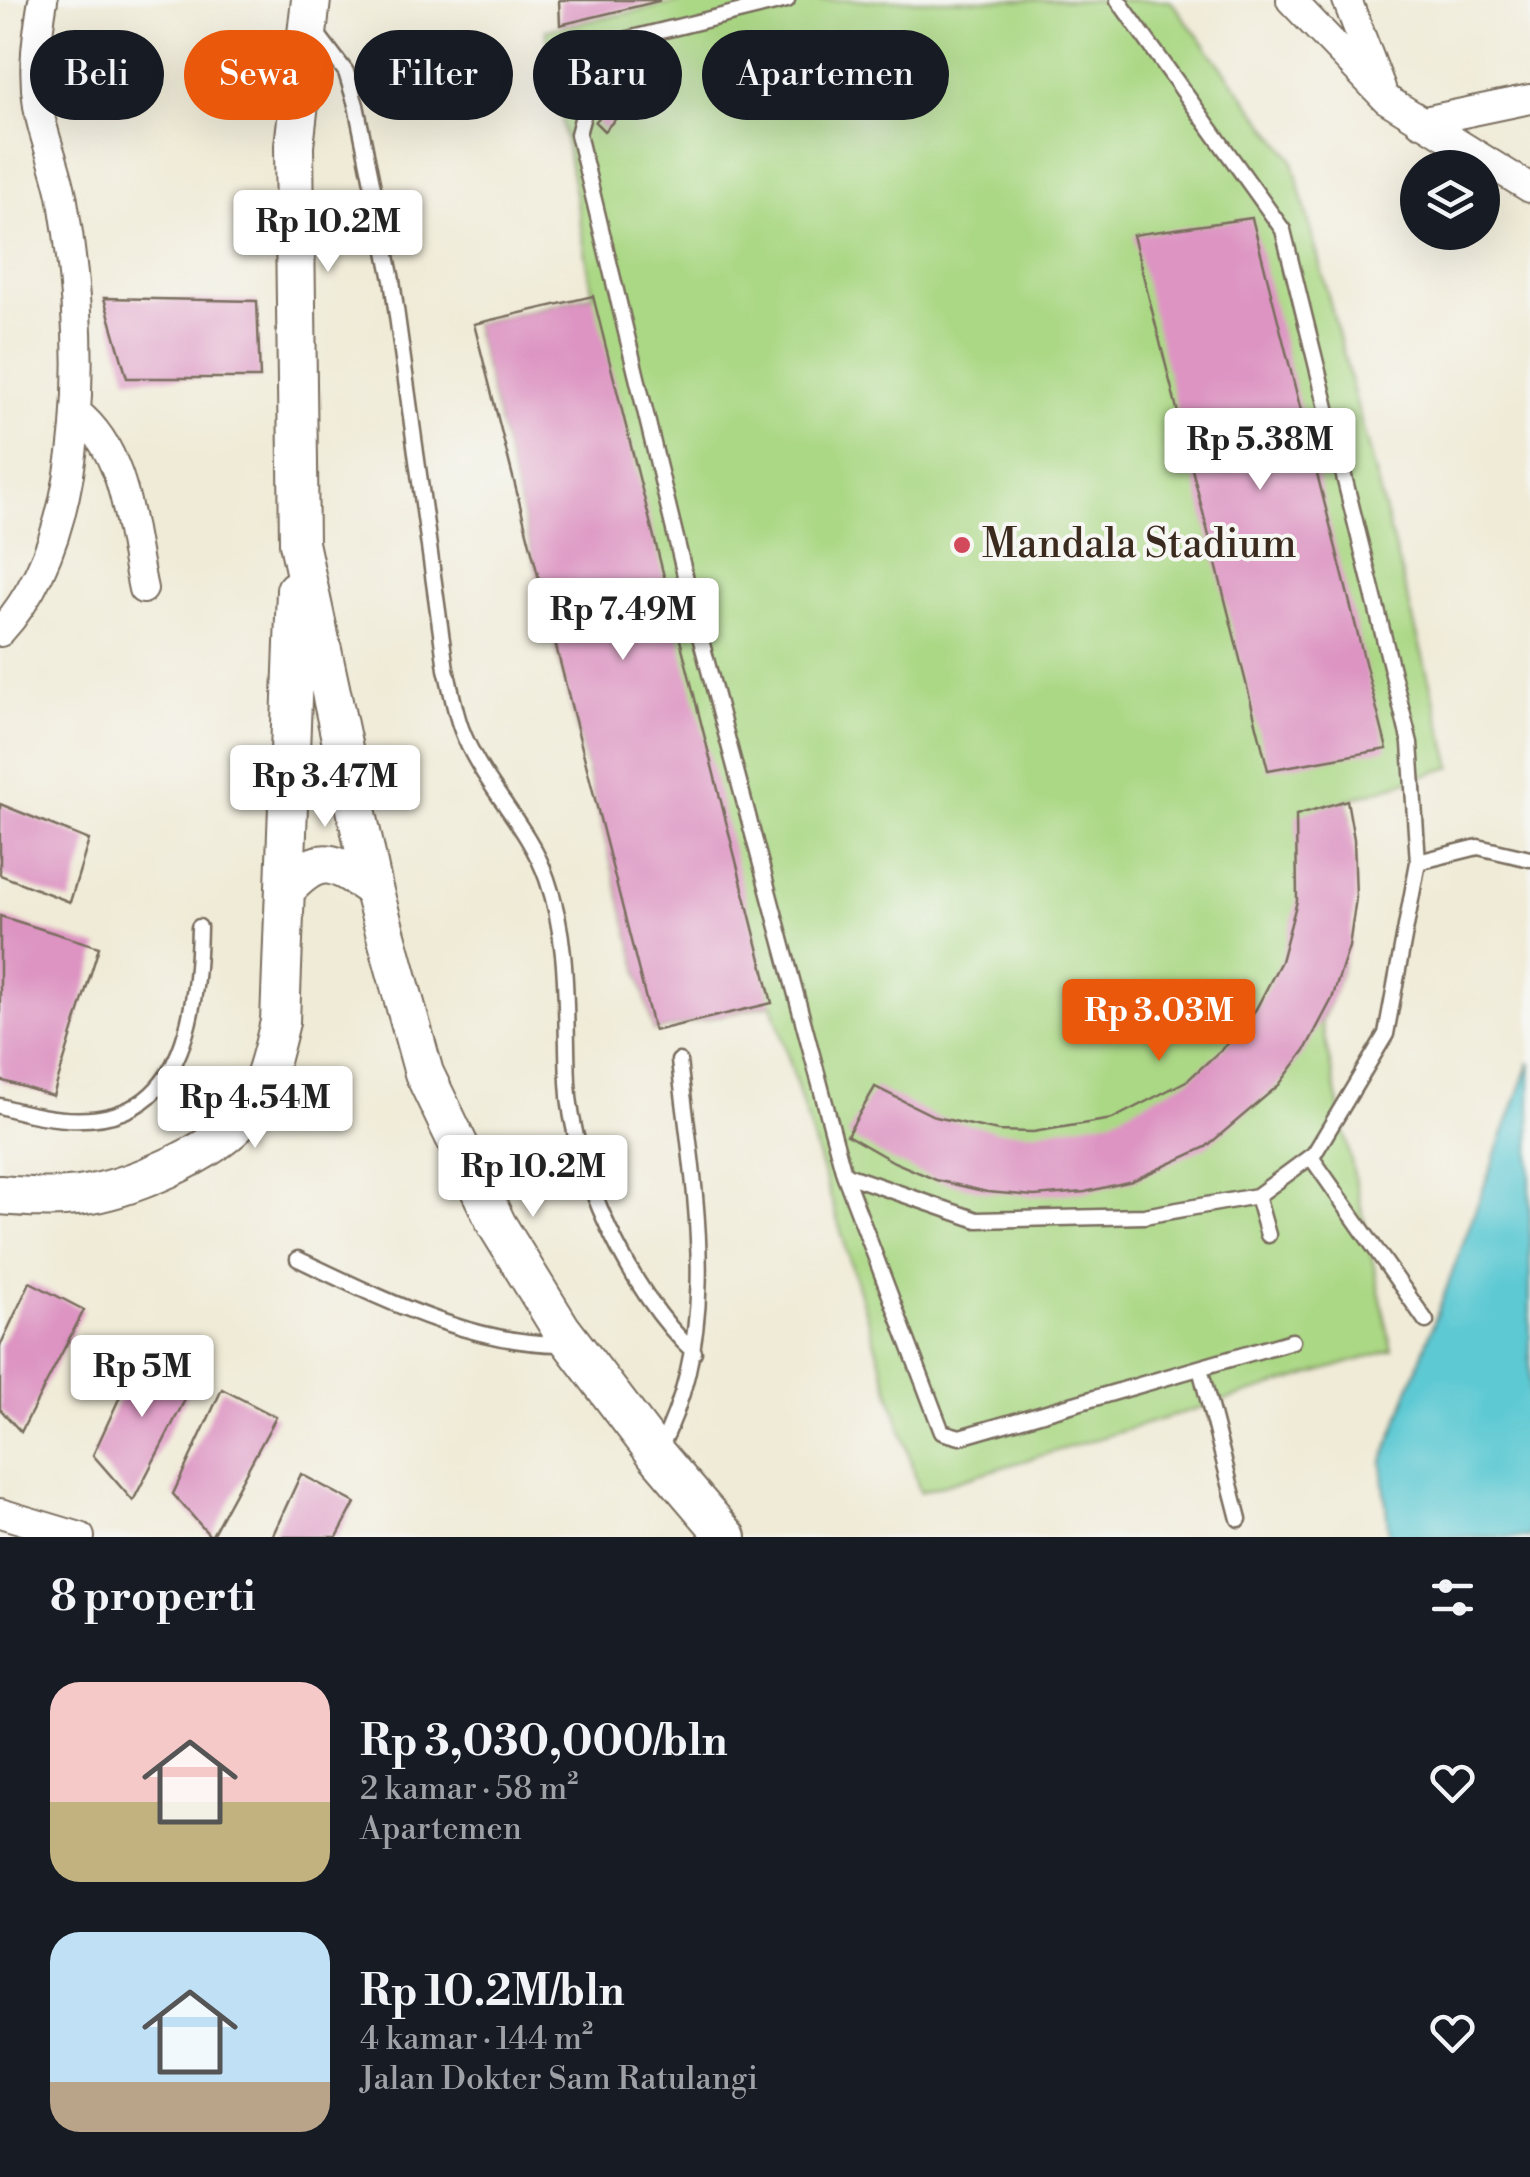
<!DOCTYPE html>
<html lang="id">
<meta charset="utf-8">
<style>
:root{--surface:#171b24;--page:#242831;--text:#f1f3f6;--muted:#9ea1a6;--accent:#ea580c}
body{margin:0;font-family:"Libre Bodoni",serif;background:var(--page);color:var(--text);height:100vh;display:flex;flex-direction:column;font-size:38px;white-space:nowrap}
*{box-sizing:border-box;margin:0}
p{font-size:32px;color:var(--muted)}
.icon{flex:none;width:55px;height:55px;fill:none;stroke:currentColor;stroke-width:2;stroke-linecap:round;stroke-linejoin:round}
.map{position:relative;height:1537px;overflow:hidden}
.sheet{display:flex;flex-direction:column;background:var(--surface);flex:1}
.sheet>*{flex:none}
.hud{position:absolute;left:30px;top:30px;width:1000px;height:90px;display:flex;gap:20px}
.controls{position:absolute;left:1400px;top:150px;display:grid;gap:20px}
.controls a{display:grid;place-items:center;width:100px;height:100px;border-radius:50%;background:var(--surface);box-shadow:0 10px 40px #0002;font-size:50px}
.price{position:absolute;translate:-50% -85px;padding:0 22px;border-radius:10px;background:#fff;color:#222;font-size:32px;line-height:65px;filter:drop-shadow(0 2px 5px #0008)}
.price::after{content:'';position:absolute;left:50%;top:60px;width:30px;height:22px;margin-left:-15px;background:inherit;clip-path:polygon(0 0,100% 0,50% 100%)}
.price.on{background:var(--accent);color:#fff}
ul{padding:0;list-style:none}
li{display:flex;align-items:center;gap:30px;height:250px;padding:0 50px}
li span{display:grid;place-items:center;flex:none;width:280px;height:200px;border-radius:30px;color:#555}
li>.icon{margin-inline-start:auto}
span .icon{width:120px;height:120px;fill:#fffc;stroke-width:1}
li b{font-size:42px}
h2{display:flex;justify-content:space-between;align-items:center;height:120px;padding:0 50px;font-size:42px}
.tag{padding:0 35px;border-radius:45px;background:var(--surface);box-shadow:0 10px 40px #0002;font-size:35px;line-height:90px}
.tag.on{background:var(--accent);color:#fff}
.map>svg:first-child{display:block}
.green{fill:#abd885;stroke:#738152;stroke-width:2.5}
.water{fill:#5dc9d3;stroke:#4c7a78;stroke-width:2.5}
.building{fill:#dd94c2}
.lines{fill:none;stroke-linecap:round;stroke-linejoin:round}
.lane-casing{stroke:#7a6e5f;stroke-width:19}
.street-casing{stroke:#7a6e5f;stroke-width:32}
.secondary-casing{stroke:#7a6e5f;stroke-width:42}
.lane{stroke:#fff;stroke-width:14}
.street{stroke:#fff;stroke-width:28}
.secondary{stroke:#fff;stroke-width:38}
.poi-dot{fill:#d1495b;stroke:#f6f6f2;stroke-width:4}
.labels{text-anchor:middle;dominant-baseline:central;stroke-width:8;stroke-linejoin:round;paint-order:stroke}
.poi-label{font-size:40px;fill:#3b2a1e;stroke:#f6f6f2;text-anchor:start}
</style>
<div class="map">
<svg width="1530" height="1537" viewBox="0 0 1530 1537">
<rect width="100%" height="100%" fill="#f6f6f2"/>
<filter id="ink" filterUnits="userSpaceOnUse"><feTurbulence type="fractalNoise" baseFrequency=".01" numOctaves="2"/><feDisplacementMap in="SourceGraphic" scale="20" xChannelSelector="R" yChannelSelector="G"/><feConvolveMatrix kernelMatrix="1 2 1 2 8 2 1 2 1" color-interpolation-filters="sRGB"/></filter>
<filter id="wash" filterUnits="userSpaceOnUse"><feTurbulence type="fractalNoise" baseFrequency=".0048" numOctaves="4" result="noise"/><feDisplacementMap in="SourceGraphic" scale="40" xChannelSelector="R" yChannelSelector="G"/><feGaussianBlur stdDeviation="2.25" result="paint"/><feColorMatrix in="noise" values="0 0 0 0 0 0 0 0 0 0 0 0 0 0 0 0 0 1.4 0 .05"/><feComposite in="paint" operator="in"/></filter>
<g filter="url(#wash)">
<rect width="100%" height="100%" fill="#f0ebd7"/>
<path class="green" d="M691 0H1170L1292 158 1452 767 1347 800C1361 879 1356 949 1321 1022L1392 1350 920 1492 772 1004 654 1031 474 324 593 295 546 30Z"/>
<path class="water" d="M1530 1062V1537H1389L1382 1463Z"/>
<g id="blocks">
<path class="building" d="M559 0H659V1L560 25Z
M654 46 670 62 604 131 595 122 609 107 603 101Z
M1252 218 1387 749 1268 770 1133 235Z
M593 296 772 1003 654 1031 474 324Z
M104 298 257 301 260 378H127Z
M1347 800 1354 839 1356 898 1349 947 1332 999 1305 1050 1279 1085 1206 1147 1132 1181 1085 1192 1034 1196 987 1192 936 1180 894 1162 847 1135 875 1087 936 1117 998 1131 1033 1132 1112 1119 1188 1080 1235 1037 1256 1009 1281 961 1297 901 1296 815Z
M0 804 89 840 70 902 0 875Z
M0 916 99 947 53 1096 0 1080Z
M30 1282 84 1310 21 1432 0 1409V1346Z
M142 1349 196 1378 133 1501 93 1455Z
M222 1389 276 1417 211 1537 173 1494Z
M301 1474 355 1503 337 1537H272Z"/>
</g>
</g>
<g filter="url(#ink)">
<use href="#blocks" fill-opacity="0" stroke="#7a6e5f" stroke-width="2.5"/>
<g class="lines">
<defs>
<path id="lane" d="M787 0 628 39 589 93 578 134 698 629 844 1174 977 1220 1144 1216 1257 1196 1314 1154 1386 1034 1418 862 1410 743 1283 230 1118 0
M315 31 346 72 356 105 392 280 446 669C451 688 454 709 461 728 481 783 528 824 547 879 570 943 565 1016 568 1082 571 1167 631 1296 694 1352
M1418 862 1478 847 1530 859
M0 1106C157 1154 196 1070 199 927
M1311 1157 1426 1321
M844 1174 942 1432 960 1437 1292 1341
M1257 1196 1268 1235
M298 1259C381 1298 473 1346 567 1344
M1200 1368 1239 1519
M659 1450C723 1328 694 1191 679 1061"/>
<path id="street" d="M1291 0 1386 99 1530 188
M1347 0 1381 88
M1420 122 1530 99
M77 413C127 452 130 530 143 589
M0 632C94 530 85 330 63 201 58 169 43 138 38 106 32 69 37 36 43 0
M0 1513 80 1537"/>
<path id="secondary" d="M311 0 294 146 299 543 373 888 424 1073 497 1225 561 1329 657 1455 727 1537
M288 887C322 851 336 863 373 888
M0 1195C26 1197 52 1199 78 1196 126 1190 213 1155 244 1116 265 1089 272 1054 280 1022L296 590"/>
</defs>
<use href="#lane" class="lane-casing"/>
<use href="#street" class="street-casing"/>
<use href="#secondary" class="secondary-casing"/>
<use href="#lane" class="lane"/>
<use href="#street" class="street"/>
<use href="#secondary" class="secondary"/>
</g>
</g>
<circle class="poi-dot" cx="962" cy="545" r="10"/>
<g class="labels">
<g class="poi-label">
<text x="982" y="545">Mandala Stadium</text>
</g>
</g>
</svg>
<div class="controls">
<a><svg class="icon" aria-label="layers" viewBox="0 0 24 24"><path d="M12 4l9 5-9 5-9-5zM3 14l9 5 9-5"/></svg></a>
</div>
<b class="price" style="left:328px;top:275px">Rp 10.2M</b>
<b class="price" style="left:1260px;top:493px">Rp 5.38M</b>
<b class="price" style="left:623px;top:663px">Rp 7.49M</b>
<b class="price" style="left:325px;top:830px">Rp 3.47M</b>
<b class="price on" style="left:1159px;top:1064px">Rp 3.03M</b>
<b class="price" style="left:255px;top:1151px">Rp 4.54M</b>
<b class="price" style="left:533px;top:1220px">Rp 10.2M</b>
<b class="price" style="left:142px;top:1420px">Rp 5M</b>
<div class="hud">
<a class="tag">Beli</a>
<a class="tag on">Sewa</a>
<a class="tag">Filter</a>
<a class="tag">Baru</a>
<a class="tag">Apartemen</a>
</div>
</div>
<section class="sheet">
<h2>8 properti<svg class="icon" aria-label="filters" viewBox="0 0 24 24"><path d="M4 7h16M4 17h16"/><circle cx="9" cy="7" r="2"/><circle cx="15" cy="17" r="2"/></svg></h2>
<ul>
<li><span style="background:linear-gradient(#f6c9c9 60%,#c2b280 0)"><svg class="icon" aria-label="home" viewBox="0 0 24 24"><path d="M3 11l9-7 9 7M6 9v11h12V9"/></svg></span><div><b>Rp 3,030,000/bln</b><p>2 kamar · 58 m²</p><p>Apartemen</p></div><svg class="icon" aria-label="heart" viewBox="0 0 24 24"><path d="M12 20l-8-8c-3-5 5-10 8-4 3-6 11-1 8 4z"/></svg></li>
<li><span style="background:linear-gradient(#bfe0f5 75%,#b9a48a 0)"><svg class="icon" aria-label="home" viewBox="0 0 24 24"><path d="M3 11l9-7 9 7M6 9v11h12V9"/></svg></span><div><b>Rp 10.2M/bln</b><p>4 kamar · 144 m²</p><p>Jalan Dokter Sam Ratulangi</p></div><svg class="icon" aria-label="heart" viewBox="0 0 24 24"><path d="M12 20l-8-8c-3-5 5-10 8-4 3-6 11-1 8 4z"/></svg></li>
</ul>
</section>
